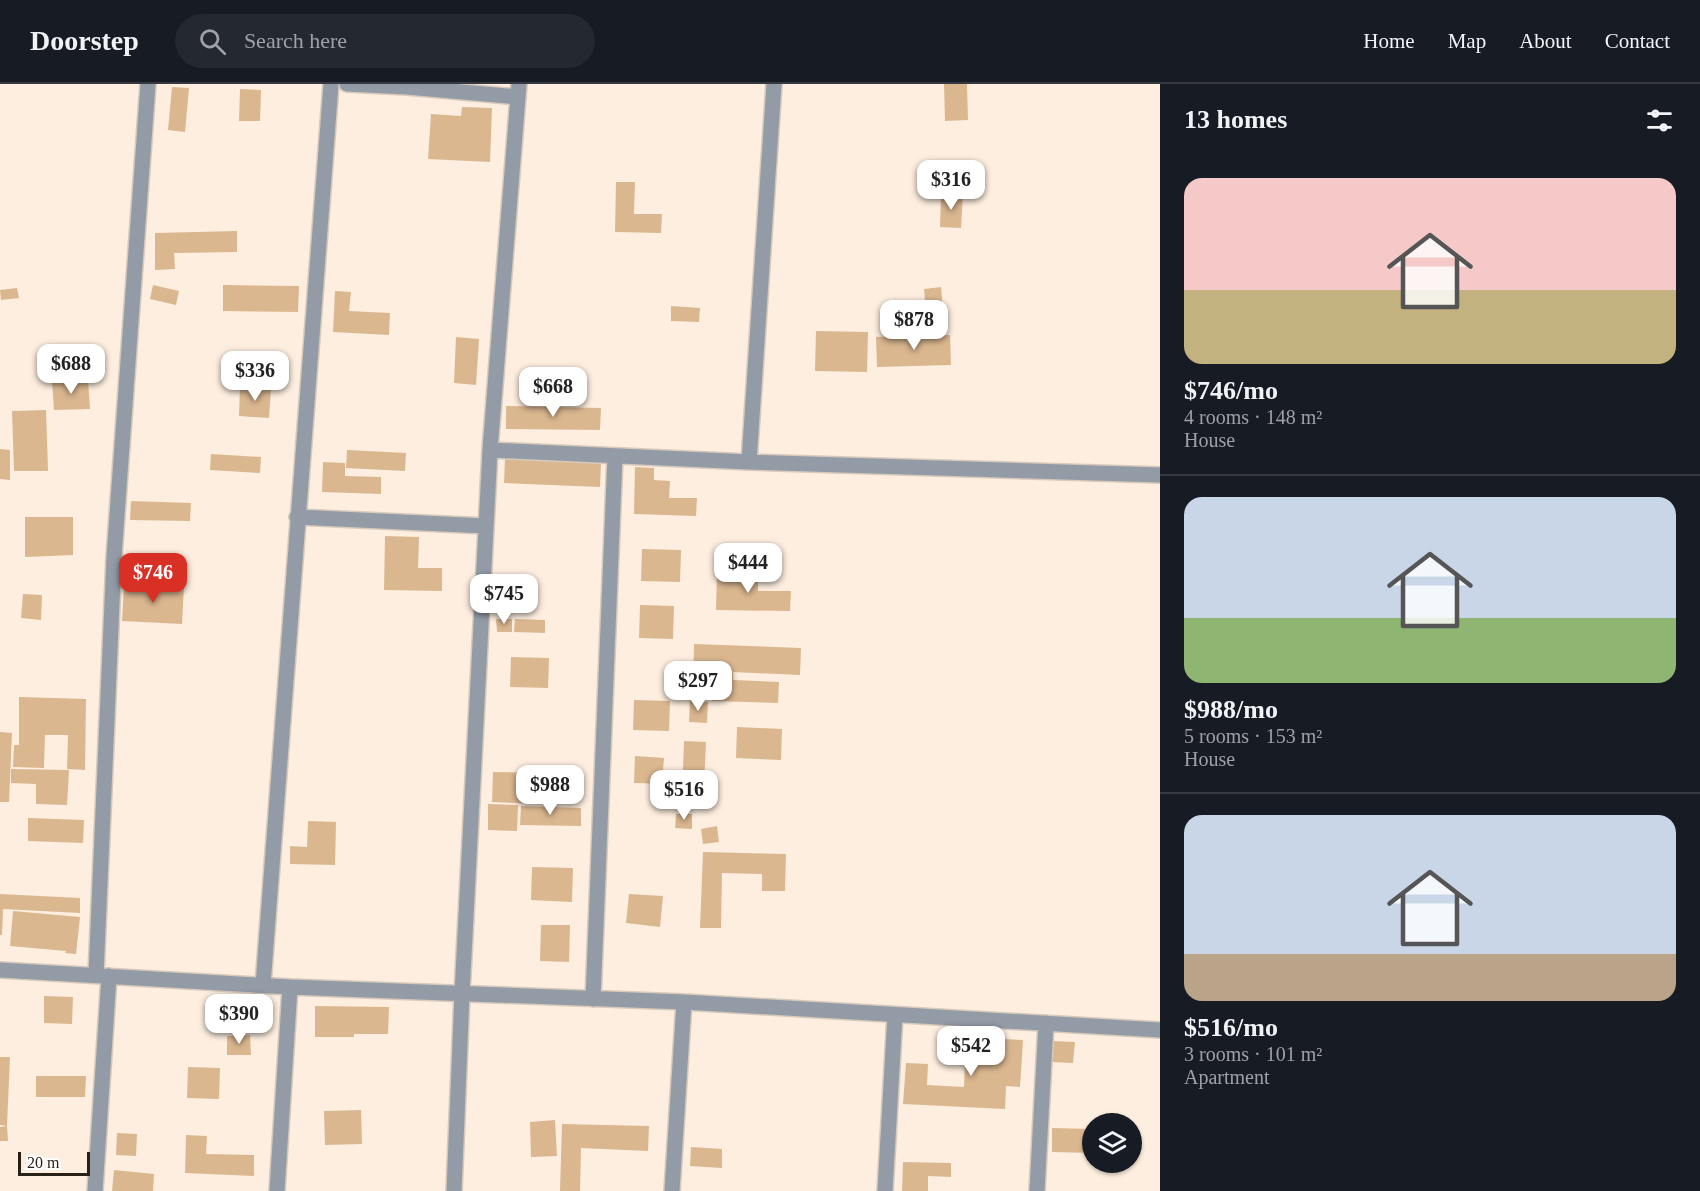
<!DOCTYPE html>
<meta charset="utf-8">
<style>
:root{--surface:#171b24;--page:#242831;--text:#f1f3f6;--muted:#9ea1a6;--line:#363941;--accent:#d93025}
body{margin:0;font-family:Georgia,serif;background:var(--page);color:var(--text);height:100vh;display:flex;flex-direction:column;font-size:22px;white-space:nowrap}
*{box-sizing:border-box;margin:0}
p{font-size:20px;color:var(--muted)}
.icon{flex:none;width:33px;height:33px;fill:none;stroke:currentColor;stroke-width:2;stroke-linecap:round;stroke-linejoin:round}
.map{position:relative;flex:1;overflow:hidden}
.panel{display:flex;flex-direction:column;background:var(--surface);width:540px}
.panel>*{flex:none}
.controls{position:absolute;left:1082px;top:1029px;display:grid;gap:12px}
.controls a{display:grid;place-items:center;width:60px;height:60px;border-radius:50%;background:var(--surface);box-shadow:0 2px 4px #0004;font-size:30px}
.scale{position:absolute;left:18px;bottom:15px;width:72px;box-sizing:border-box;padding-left:6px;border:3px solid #292117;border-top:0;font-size:16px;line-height:21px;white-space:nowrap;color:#292117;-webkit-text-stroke:4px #fefefe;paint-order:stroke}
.price{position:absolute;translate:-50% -51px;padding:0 14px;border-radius:12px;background:#fff;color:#222;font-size:20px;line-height:39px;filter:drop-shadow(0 2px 3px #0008)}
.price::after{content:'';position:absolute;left:50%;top:36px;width:18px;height:14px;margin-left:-9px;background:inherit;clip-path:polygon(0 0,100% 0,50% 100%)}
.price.selected{background:var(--accent);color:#fff}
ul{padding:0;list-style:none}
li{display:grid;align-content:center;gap:12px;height:318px;padding:0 24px}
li+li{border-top:2px solid var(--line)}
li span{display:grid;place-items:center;height:186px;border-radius:18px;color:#555}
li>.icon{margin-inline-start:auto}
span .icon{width:108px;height:108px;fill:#fffc;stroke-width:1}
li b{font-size:26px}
h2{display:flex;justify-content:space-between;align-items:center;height:72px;padding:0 24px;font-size:26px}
header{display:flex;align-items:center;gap:36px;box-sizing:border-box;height:84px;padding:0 30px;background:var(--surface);border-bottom:2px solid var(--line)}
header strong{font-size:28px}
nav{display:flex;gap:33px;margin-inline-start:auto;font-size:21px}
.search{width:420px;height:54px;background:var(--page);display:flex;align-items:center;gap:15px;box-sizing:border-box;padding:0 21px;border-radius:33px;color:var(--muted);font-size:22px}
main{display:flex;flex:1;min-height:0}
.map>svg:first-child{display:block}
.building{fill:#dbb790}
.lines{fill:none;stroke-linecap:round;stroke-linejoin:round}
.minor-casing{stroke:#d7c9bb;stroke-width:18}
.minor{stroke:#939ba7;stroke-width:15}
</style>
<header>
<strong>Doorstep</strong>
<div class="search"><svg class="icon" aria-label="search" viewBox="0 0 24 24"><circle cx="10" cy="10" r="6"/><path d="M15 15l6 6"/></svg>Search here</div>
<nav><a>Home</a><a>Map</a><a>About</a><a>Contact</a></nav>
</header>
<main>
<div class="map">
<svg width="1160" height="1107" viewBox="0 0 1160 1107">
<rect width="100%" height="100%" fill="#fdeedf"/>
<path class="building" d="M944 0H967L968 36 945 37Z
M172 3 189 4 185 48 168 46Z
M240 5 261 6 260 37H239Z
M462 23 492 24 490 78 428 75 431 30 461 32Z
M616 98H635L634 130H662L661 149 615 148Z
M941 111H963L961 144 940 143Z
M237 147V168L174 169 175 185 155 186V149Z
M153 201 179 207 176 221 150 215Z
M223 201 299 202 298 228 223 227Z
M941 203 944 237 927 239 924 205Z
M17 204 19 214 1 216 0 206Z
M335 207 351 208 349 227 390 229 389 251 333 248Z
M671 222 700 224 699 238 671 237Z
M816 247 868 248 867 288 815 287Z
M950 251 951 281 877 283 876 253Z
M456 253 479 255 476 301 454 299Z
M88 296 90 325 54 326 52 297Z
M240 302 271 304 269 334 239 332Z
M506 322 601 324 600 346 506 345Z
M46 326 48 387H14L12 327Z
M0 365 10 366V396L0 395Z
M347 366 406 369 405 387 346 384Z
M211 370 261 373 260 389 210 386Z
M505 375 601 379 600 403 504 399Z
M323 378 345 379V392L381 393V410L322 408Z
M635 383 654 384V396L670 397 669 414H697L696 432 634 430Z
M131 417 191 419 190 437 130 436Z
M25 433H73V471L25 473Z
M385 452 419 453 418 484H442V507L384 506Z
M642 465 681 466 680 498 641 497Z
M717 488H758V507H791L790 527 716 526Z
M124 499 184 502 182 540 122 537Z
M23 510 42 511 41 536 21 534Z
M640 521 674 522 673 555 639 554Z
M496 535H512V548H497Z
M515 535 545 536V549L514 548Z
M694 560 801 564 800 591 733 588V596L779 598 778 619 712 617V607L693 606Z
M511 573 549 574 548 604 510 603Z
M19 613 86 615 85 686 67 685 68 651H45L44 684 13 683 14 661H19Z
M634 616 670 617 669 647 633 646Z
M690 617 708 618 707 639 689 638Z
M737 643 782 645 781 676 736 674Z
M0 648 12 649 9 718H0Z
M684 657 706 658 704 701 634 699 635 672 664 674 663 686H683Z
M11 685 69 686 67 721 36 720V700L11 699Z
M493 688 539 689 538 720 492 718Z
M488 720 518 721 517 747 488 746Z
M521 722 581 724V742L520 741Z
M676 730H692V745L675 744Z
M28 734 84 736 83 759 28 757Z
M308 737 336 738 335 781 290 780V762L307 763Z
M717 742 719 758 703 760 701 745Z
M703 768 786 770 785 807H762V790L722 789 721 844H700Z
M532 783 573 784 572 818 531 816Z
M0 810 80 814V829L3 825 2 851H0Z
M629 810 663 812 660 843 626 839Z
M13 827 80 833 76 870 65 869 66 867 10 862Z
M541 841H570L569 878 540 877Z
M44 912 73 913 72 940 44 939Z
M315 922 389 923 388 950H354V953H315Z
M250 951 251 971H227V952Z
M966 953 1023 956 1020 1003 1006 1002 1005 1025 903 1020 906 979 928 980 927 1001 964 1003Z
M1053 957 1075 958 1073 979 1052 978Z
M0 973H10L7 1042 0 1041Z
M188 983 220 984 219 1015 187 1014Z
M36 992H86L85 1013H36Z
M361 1026 362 1060 325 1061 324 1027Z
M555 1036 557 1072 531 1073 530 1038Z
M562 1040 649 1042 648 1067 581 1064 580 1107H560Z
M7 1042 8 1057H0V1043Z
M1052 1044 1092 1045V1069L1052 1068Z
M117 1049 137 1050 136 1072 116 1071Z
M186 1051 207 1052 206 1070 254 1071V1092L185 1089Z
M691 1063 722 1065V1084L690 1082Z
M903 1078 951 1079V1093L928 1092V1107H902Z
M114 1086 154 1090 153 1107H112Z"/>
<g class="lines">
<defs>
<path id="minor" d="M347 0 407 3 518 13
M490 366 749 378 1160 391
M749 378 774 0
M297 433 486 442
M0 886 290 903 684 918 1160 946
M96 891 114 473 148 0
M263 901 331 0
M593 915 615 372
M95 1107 109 892
M277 1107 290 903
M454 1107 462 910 490 366 519 0
M672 1107 684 918
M885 1107 895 931
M1037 1107 1046 939"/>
</defs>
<use href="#minor" class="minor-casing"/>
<use href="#minor" class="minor"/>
</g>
</svg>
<div class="controls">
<a><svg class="icon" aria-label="layers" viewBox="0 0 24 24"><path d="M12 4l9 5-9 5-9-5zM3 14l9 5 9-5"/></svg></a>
</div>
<div class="scale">20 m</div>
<b class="price" style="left:951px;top:127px">$316</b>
<b class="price" style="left:914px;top:267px">$878</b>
<b class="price" style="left:71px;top:311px">$688</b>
<b class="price" style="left:255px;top:318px">$336</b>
<b class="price" style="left:553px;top:334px">$668</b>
<b class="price" style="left:748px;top:510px">$444</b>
<b class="price selected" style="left:153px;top:520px">$746</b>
<b class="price" style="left:504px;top:541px">$745</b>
<b class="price" style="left:698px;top:628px">$297</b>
<b class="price" style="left:550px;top:732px">$988</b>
<b class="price" style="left:684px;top:737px">$516</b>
<b class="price" style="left:239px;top:961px">$390</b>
<b class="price" style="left:971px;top:993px">$542</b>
</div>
<section class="panel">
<h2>13 homes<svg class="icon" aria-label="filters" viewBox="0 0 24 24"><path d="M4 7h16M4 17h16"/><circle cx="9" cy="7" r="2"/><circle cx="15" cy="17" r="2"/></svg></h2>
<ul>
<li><span style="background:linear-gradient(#f6c9c9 60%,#c2b280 0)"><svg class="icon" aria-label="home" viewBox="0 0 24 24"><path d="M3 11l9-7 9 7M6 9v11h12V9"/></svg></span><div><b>$746/mo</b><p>4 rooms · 148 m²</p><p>House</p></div></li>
<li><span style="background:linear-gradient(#c9d6e8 65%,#8fb573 0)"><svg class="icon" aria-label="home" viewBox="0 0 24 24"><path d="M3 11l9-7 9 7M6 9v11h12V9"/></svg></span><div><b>$988/mo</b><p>5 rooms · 153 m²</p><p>House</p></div></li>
<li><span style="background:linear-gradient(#c9d6e8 75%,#b9a48a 0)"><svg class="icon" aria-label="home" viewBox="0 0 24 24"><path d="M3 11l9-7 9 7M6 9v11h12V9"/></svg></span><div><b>$516/mo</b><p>3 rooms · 101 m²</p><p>Apartment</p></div></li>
</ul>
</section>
</main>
